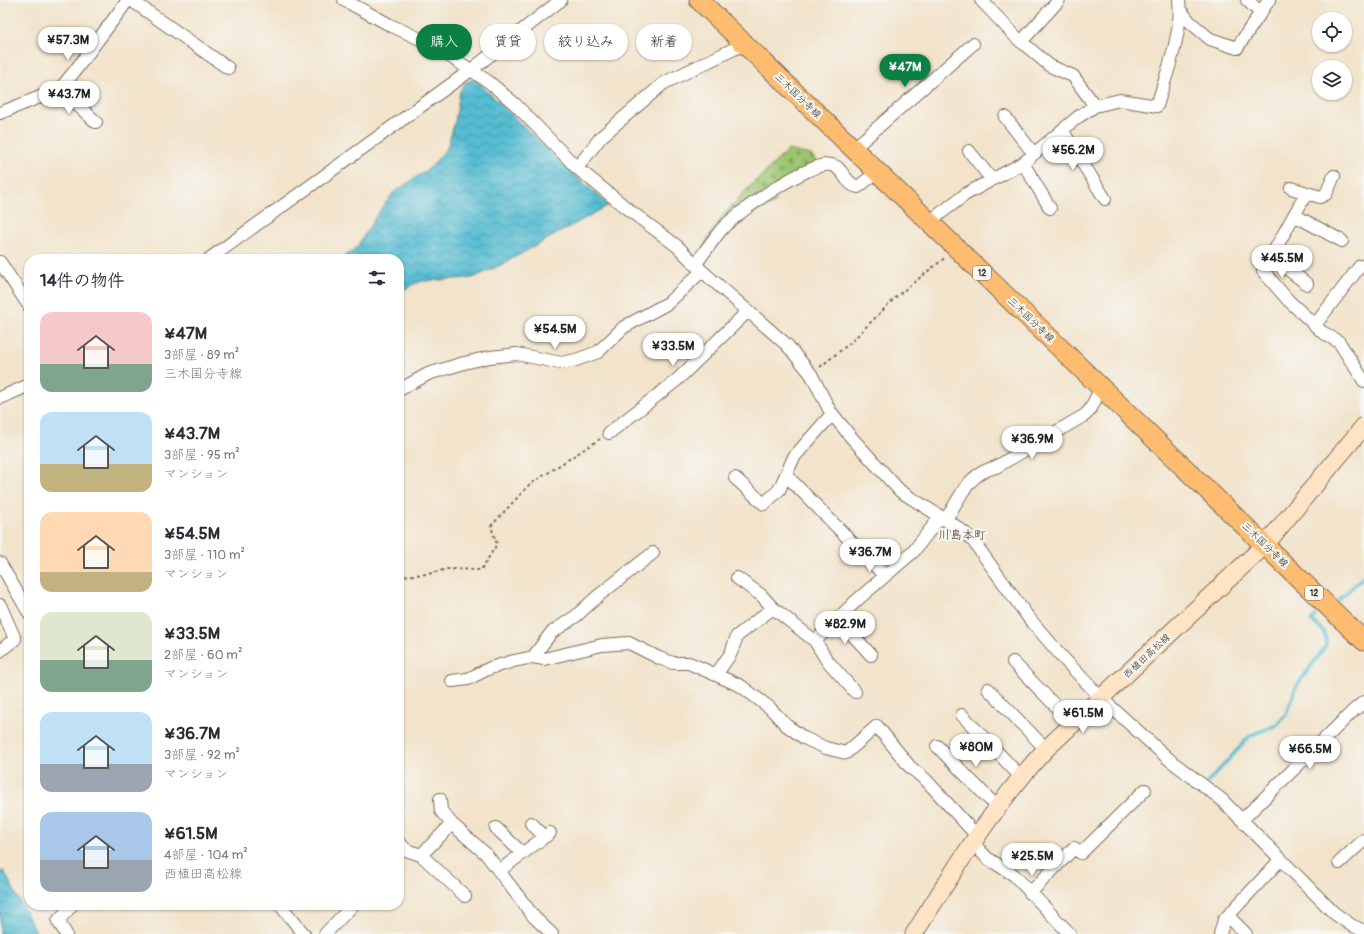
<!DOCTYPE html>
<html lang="ja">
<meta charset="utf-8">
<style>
:root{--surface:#fff;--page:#f2f2f3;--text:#2b2b33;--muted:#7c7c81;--accent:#0b8043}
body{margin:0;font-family:Pangolin,"Klee One",sans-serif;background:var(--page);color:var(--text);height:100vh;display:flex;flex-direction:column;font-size:15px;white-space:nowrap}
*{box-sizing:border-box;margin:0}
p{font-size:13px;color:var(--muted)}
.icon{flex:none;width:22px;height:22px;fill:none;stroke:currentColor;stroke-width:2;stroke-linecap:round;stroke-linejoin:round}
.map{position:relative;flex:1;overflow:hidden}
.panel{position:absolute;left:24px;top:254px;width:380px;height:656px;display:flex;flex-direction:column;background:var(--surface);border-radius:16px;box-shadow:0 1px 3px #0004}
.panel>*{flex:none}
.guide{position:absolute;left:416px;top:24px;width:380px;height:36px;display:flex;gap:8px}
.controls{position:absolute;left:1312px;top:12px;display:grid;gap:8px}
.controls a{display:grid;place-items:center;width:40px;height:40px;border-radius:50%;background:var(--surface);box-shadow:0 1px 3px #0004;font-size:20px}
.price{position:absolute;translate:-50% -34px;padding:0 9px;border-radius:14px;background:#fff;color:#222;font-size:13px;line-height:26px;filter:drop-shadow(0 1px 2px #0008)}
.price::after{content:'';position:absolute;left:50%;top:24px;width:12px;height:9px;margin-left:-6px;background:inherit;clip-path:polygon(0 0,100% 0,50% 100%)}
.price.on{background:var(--accent);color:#fff}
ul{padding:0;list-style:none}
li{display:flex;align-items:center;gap:12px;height:100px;padding:0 16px}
li span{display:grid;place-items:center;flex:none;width:112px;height:80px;border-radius:12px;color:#555}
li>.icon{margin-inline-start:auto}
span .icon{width:48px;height:48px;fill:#fffc;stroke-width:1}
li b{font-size:17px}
h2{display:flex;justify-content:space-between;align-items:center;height:48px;padding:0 16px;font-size:17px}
.tag{padding:0 14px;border-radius:18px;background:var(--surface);box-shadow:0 1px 3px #0004;font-size:14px;line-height:36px}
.tag.on{background:var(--accent);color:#fff}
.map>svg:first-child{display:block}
.cemetery{fill:url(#cemetery-stones);stroke:#6c7847}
.water{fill:url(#water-waves);stroke:#487378}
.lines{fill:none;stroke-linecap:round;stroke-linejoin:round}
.stream{stroke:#54bcd1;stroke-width:3.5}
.street-casing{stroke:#7b6b5a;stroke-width:14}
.secondary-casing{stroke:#7b6b5a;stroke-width:19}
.primary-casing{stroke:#7b6b5a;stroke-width:21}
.path{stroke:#7b6b5a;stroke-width:2;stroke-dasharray:3 3;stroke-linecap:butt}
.street{stroke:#fff;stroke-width:12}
.secondary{stroke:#fee4c5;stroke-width:17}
.primary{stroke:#fdbc6f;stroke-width:19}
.labels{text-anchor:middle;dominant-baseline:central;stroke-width:4;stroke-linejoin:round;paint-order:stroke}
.shield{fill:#f6f6f2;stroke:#73675e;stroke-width:1}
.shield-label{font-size:9px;font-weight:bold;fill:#3b2a1e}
.street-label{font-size:10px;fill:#3b2a1e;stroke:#f6f6f2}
.quarter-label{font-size:12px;font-weight:bold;fill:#735654;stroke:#f6f6f2}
</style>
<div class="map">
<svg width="1364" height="934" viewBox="0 0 1364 934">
<defs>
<pattern id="cemetery-stones" width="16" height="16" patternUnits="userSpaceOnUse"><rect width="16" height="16" fill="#9dc570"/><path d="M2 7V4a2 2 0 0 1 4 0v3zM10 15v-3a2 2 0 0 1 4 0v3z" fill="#81a05b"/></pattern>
<pattern id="water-waves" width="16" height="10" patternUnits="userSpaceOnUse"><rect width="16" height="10" fill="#54bcd1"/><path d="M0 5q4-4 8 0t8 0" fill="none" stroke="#4799a9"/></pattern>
</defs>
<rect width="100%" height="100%" fill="#f6f6f2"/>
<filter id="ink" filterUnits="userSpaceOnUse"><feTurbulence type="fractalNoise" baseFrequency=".025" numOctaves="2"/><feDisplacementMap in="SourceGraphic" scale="8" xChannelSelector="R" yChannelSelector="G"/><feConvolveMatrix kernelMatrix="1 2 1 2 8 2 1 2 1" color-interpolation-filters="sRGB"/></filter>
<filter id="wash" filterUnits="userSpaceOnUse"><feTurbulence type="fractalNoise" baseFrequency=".012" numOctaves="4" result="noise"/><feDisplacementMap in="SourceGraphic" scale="16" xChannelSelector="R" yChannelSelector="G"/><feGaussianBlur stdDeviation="0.9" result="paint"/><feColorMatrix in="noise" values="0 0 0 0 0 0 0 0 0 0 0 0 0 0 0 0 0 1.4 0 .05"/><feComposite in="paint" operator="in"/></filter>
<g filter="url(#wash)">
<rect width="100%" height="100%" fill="#f2e3ca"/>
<path class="cemetery" d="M788 150 811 155 819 163 774 186 775 203 734 222 702 251C716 213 760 178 788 150Z"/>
<path class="water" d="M475 79 563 165 609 205 501 265 473 278 423 281 414 284 399 293V259H341L357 247 376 216 393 193 431 167 447 148 455 121 460 91 466 82Z
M4 871 37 934H0V872Z"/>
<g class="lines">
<path class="stream" d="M1339 600 1364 576
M1207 783 1251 735 1277 725 1286 714 1296 687 1326 645C1327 633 1321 628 1311 621L1315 616"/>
</g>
</g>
<g filter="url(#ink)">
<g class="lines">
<defs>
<path id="street" d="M131 0 228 68
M344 0 390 25 431 44 489 82 515 104 577 168 629 210 677 246 702 271 787 345 811 374 830 411 851 437 900 491 957 527 971 538 1028 617 1064 659 1101 698 1171 761 1221 799 1334 913 1351 925 1364 931
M981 0 1017 38 1050 66 1073 76 1095 106
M1247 0 1260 12
M1181 11 1190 22 1210 39 1237 48 1269 0
M1021 42 1059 0
M60 89 96 122
M0 113 60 89 74 72 128 0
M1005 117 1034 154
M1062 130 1105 199
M853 149 973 44
M969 151 992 180
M1023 163 1050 208
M577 168 601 137 664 83 744 44
M1291 188 1320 197 1326 194 1334 176
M1306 194 1263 271 1288 300 1322 332 1339 342 1364 381
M1294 215 1342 241
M929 222 966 194 1023 163 1078 117 1095 106 1120 100 1157 106C1166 74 1183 33 1179 0
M1271 256 1307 284
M209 259 471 70 561 0
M0 262 29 306
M695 265C704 253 712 241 721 230 737 212 808 162 831 165 844 167 844 184 858 187L877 172
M1315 325 1360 266
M399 390 428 374 464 363 490 357 517 354 561 363 576 360 598 352 624 327 668 303 702 271
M0 398 29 385
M609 433 677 380 747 312
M786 475 885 576
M735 478 764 504 779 490 794 457 832 414
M945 520C962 497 965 475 996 467L1085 415 1090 410 1101 388
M0 563 29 613
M737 578 761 595 773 608 815 641 826 659 855 692
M0 605 15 639 0 651
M838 619 871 655
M815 641 856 601 913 552 940 517
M533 657 551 633 576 616 598 596 653 553
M1013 662 1073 724
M716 675 731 653 737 636 773 608
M452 681 468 679 490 668 514 661 533 657 544 659 602 645 629 643 659 658 673 663H689L741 686 770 708 786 725 804 738 826 748 846 753 877 726 910 767 926 780 977 836
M988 689 1046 749
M962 715 1021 777
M937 746 997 807
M440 799 441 811 452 824 486 854 534 917 552 934
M1242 820 1353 711 1364 702
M531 823 545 837
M496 828 522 853
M399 842 406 850 421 855 465 896
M973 843 987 858 1014 875 1070 934
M421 855 452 824
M1339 863 1364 840
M499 871 550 833
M1030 893 1074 848 1081 853 1145 790
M280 905 304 934
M1228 916 1246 934
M66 934 58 921 72 905
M325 934 353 905
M1220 934 1224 920 1281 859"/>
<path id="secondary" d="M914 934C954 870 994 805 1046 749L1265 545 1364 426"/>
<path id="primary" d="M699 0 1364 641"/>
</defs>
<use href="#street" class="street-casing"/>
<use href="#secondary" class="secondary-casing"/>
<use href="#primary" class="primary-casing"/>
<path class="path" d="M820 367 850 343 897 296 946 257
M399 576 428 574 447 569 481 570 497 544 491 526 529 485 600 439"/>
<use href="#street" class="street"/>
<use href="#secondary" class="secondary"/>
<use href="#primary" class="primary"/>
</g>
</g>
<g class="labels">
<g class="shield">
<rect x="973" y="266" width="18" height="14" rx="3"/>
<rect x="1305" y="586" width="18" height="14" rx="3"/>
</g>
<g class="shield-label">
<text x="982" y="273">12</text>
<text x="1314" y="593">12</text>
</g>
<g class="street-label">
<text transform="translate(798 96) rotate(44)">三木国分寺線</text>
<text transform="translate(1031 320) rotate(44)">三木国分寺線</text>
<text transform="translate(1265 545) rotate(44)">三木国分寺線</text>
<text transform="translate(1147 656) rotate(-43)">西植田高松線</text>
</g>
<g class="quarter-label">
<text x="962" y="535">川島本町</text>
</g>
</g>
</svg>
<div class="controls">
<a><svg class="icon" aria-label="locate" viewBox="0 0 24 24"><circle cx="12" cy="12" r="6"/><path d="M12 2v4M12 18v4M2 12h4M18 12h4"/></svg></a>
<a><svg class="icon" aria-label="layers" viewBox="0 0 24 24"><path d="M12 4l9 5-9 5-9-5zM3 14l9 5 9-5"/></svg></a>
</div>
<b class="price" style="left:68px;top:61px">¥57.3M</b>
<b class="price on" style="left:905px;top:88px">¥47M</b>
<b class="price" style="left:69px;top:115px">¥43.7M</b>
<b class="price" style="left:1073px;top:171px">¥56.2M</b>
<b class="price" style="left:1282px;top:279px">¥45.5M</b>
<b class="price" style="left:555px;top:350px">¥54.5M</b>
<b class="price" style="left:673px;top:367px">¥33.5M</b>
<b class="price" style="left:1032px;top:460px">¥36.9M</b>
<b class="price" style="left:870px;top:573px">¥36.7M</b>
<b class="price" style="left:845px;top:645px">¥82.9M</b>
<b class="price" style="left:1083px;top:734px">¥61.5M</b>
<b class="price" style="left:976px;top:768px">¥80M</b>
<b class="price" style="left:1310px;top:770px">¥66.5M</b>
<b class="price" style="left:1032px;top:877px">¥25.5M</b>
<div class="guide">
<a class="tag on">購入</a>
<a class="tag">賃貸</a>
<a class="tag">絞り込み</a>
<a class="tag">新着</a>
</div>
<section class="panel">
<h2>14件の物件<svg class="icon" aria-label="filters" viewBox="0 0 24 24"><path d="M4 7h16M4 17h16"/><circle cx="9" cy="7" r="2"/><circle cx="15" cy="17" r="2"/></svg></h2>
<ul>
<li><span style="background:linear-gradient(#f6c9c9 65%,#7fa58c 0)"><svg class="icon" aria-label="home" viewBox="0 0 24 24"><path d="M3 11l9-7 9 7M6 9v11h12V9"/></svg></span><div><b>¥47M</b><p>3部屋 · 89 m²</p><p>三木国分寺線</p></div></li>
<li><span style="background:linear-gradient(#bfe0f5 65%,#c2b280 0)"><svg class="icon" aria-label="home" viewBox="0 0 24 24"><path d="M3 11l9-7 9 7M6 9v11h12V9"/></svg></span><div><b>¥43.7M</b><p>3部屋 · 95 m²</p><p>マンション</p></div></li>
<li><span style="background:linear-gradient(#ffd9b3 75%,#c2b280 0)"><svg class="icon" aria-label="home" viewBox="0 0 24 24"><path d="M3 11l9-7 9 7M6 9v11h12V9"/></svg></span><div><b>¥54.5M</b><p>3部屋 · 110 m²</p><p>マンション</p></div></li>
<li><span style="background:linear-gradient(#dfe7d0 60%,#7fa58c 0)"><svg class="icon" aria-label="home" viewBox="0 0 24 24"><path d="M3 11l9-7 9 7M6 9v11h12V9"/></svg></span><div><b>¥33.5M</b><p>2部屋 · 60 m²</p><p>マンション</p></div></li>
<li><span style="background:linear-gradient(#bfe0f5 65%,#9aa5b1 0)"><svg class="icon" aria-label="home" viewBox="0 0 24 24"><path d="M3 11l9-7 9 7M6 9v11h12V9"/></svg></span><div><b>¥36.7M</b><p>3部屋 · 92 m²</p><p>マンション</p></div></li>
<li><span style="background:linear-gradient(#a9c7e8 60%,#9aa5b1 0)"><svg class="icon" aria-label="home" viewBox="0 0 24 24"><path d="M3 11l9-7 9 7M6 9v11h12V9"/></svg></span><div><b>¥61.5M</b><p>4部屋 · 104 m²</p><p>西植田高松線</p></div></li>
</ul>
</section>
</div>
